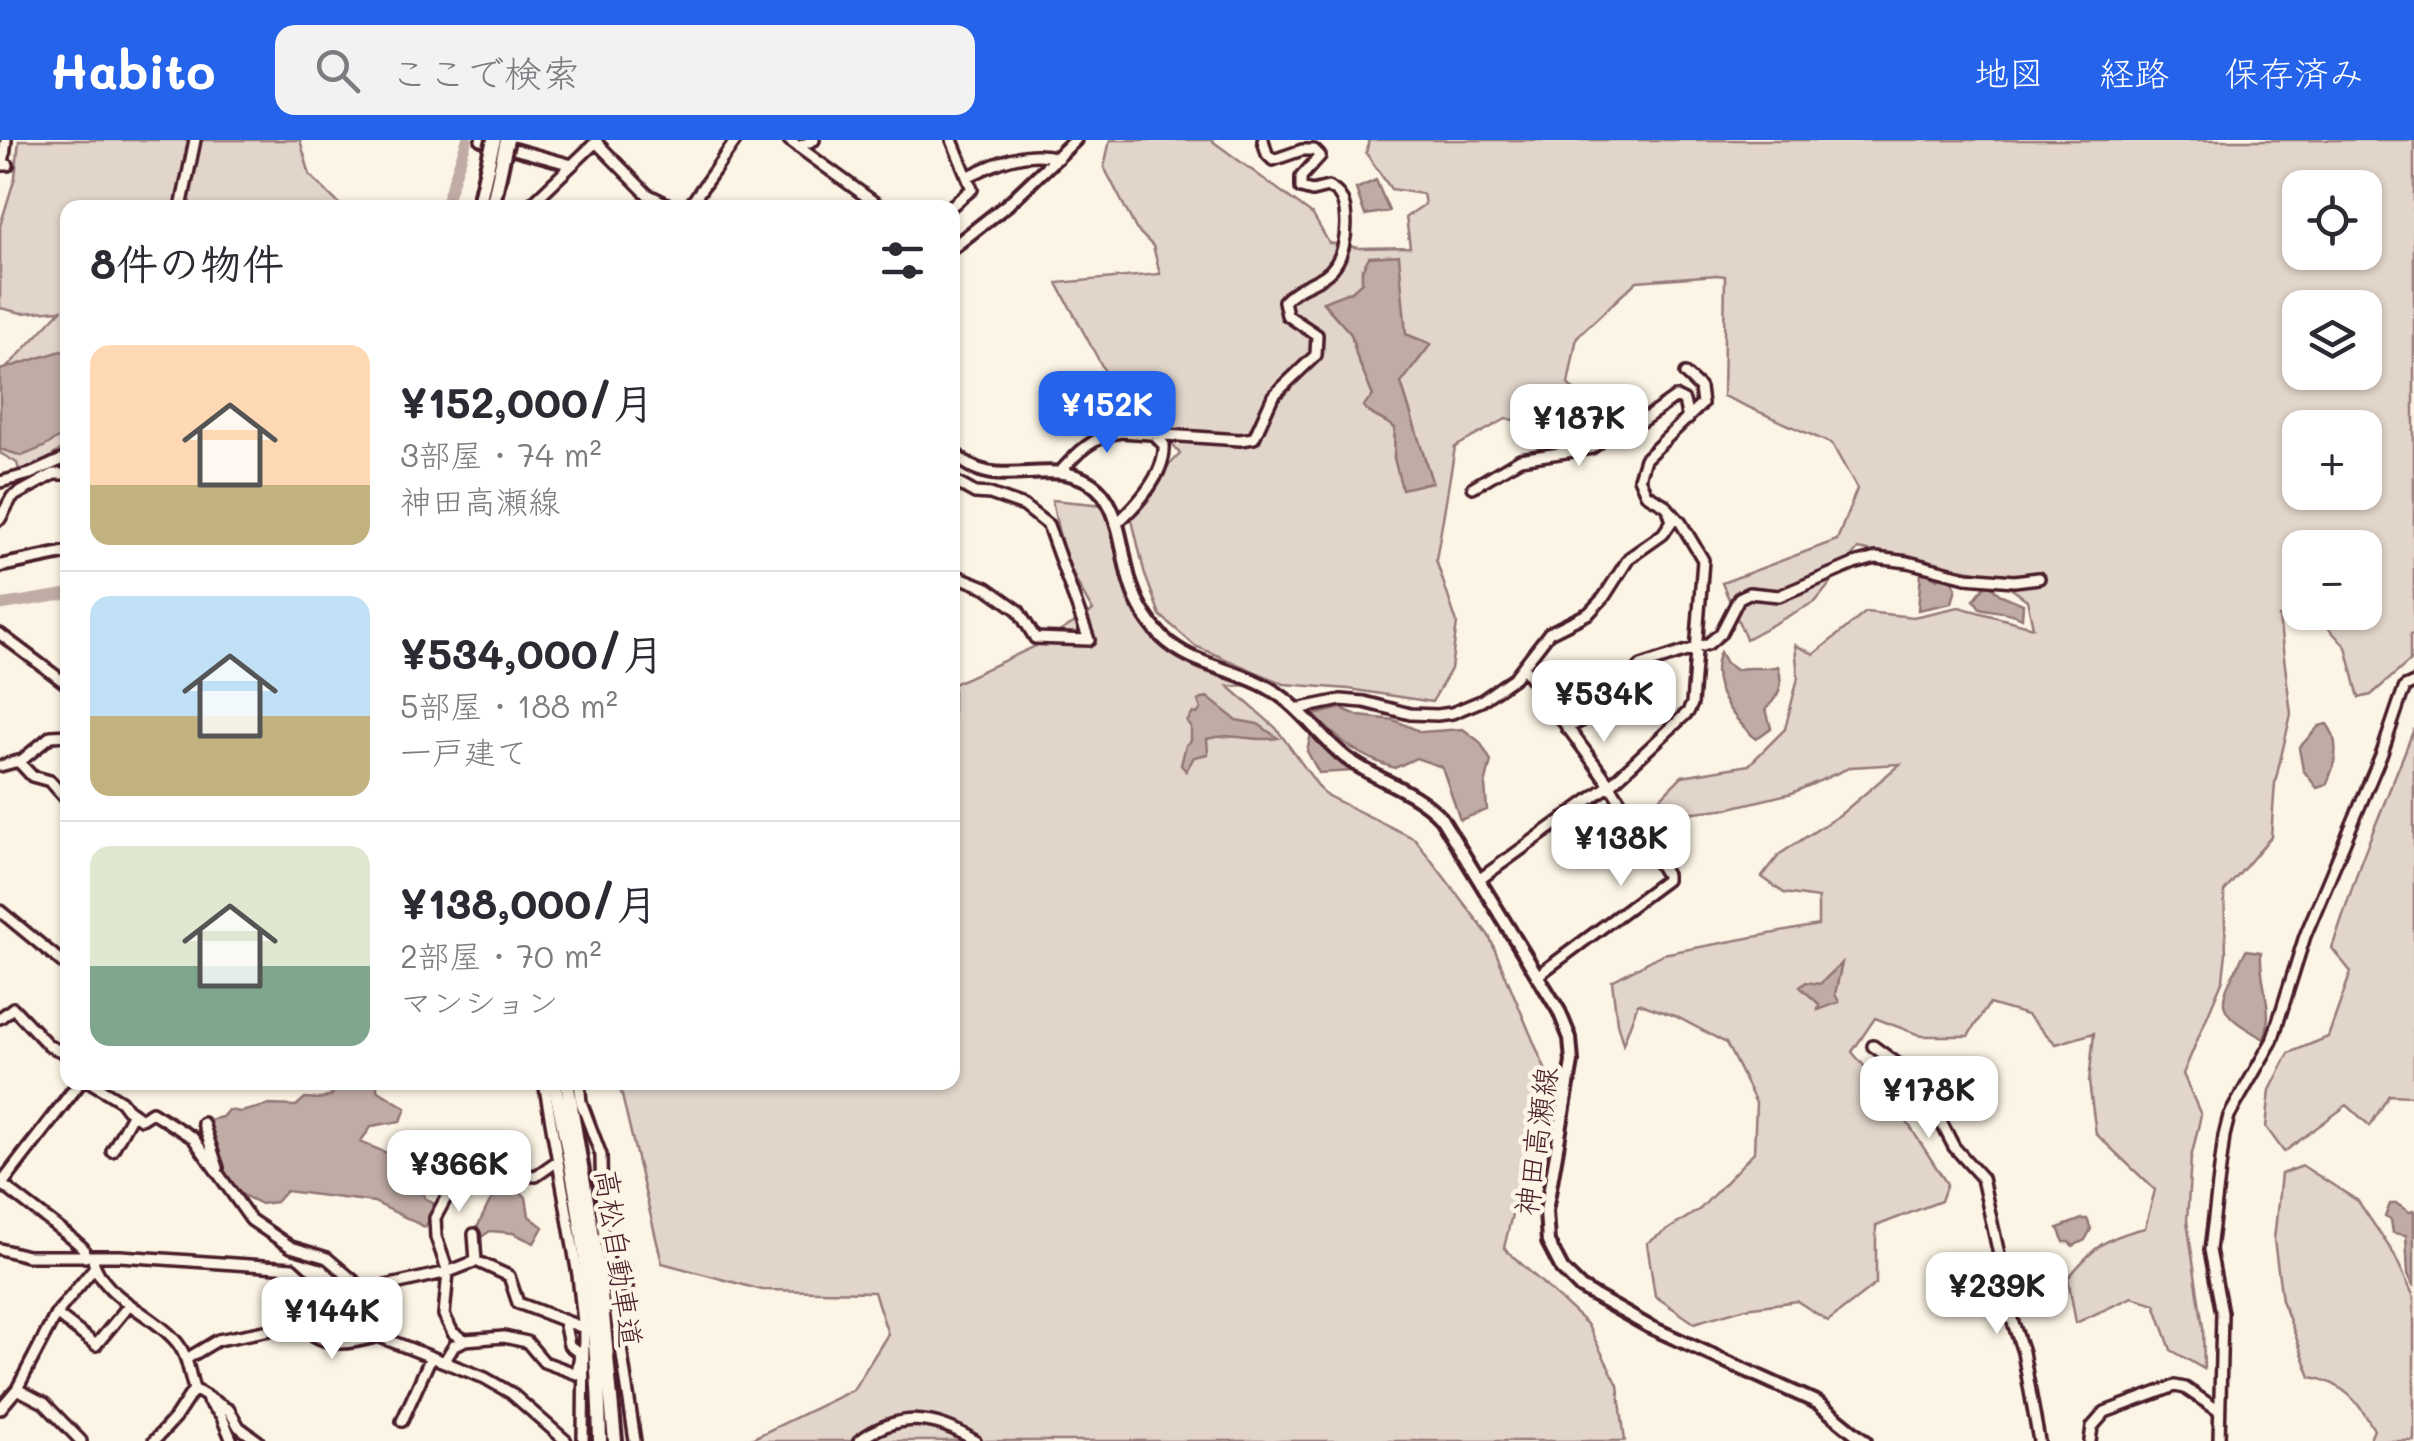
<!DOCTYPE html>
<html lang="ja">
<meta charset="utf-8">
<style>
:root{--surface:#fff;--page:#f2f2f3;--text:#2b2b33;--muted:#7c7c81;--line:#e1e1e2;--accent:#2563eb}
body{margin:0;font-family:Mali,"Klee One",sans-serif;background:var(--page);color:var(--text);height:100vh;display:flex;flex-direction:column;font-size:38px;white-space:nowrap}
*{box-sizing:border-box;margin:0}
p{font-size:32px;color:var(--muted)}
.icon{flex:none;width:55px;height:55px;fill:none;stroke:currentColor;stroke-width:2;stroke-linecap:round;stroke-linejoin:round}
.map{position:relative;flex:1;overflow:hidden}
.sheet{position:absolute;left:60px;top:60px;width:900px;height:890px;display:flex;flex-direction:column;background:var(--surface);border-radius:20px;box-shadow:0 2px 8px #0004}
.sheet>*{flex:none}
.controls{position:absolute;left:2282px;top:30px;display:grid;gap:20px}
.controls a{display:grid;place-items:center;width:100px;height:100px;border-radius:20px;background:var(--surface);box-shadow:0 2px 8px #0004;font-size:50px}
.price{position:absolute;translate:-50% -85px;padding:0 22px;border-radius:20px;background:#fff;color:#222;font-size:32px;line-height:65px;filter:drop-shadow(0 2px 5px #0008)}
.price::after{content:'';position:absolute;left:50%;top:60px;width:30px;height:22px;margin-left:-15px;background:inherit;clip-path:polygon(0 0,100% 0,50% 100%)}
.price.selected{background:var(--accent);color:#fff}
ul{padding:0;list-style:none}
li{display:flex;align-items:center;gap:30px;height:250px;padding:0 30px}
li+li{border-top:2px solid var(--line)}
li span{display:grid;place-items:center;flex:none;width:280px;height:200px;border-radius:20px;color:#555}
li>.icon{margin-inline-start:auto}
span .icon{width:120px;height:120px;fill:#fffc;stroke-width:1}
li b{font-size:42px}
h2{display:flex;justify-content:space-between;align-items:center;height:120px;padding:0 30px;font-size:42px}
header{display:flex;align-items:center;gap:60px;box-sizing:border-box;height:140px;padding:0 50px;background:var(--accent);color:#fff}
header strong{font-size:48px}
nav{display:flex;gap:55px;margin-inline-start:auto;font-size:35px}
.search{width:700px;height:90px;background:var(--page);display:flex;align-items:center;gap:25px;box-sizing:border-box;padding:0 35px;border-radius:20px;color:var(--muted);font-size:38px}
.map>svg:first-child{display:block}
.green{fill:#e2d5ca;stroke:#967a7a;stroke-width:2.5;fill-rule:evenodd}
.water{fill:#c0aca5;stroke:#917474;stroke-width:2.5}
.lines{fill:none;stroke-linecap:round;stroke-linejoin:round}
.river{stroke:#c0aca5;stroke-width:11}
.minor-casing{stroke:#4a1f2b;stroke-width:16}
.major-casing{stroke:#4a1f2b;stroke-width:18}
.highway-casing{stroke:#4a1f2b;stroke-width:20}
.minor{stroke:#fcf5e5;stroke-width:9}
.major{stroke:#fcf5e5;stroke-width:10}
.highway{stroke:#fcf5e5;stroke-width:12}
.highway-bridge-casing{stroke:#4a1f2b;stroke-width:20;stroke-linecap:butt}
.highway-bridge{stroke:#fcf5e5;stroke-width:12}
.labels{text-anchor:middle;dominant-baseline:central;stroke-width:9;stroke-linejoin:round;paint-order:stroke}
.street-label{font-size:30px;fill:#4a1f2b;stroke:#fcf5e5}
</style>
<header>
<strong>Habito</strong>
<div class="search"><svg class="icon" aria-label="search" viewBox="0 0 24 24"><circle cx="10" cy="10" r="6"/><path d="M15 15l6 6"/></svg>ここで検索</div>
<nav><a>地図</a><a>経路</a><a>保存済み</a></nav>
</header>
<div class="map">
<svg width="2414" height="1301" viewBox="0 0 2414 1301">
<rect width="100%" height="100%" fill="#fcf5e5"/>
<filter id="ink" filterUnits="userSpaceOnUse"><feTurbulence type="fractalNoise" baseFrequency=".01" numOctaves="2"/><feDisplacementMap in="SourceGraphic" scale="20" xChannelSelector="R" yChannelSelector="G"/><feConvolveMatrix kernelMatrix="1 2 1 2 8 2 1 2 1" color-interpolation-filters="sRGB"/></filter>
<g filter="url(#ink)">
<path class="green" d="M19 0H300L310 35 342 67 68 68 67 305 38 326 19 330 17 323 0 313V235L61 170 22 173 0 168V86L15 37Z
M1110 0H1211L1313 75 1329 103 1360 108 1410 107 1406 77 1425 64 1423 54 1391 49 1366 13 1369 0H2414V494L2410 495V521L2371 555 2359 558 2346 507 2317 476 2279 477 2291 574 2275 643 2271 697 2224 752 2226 813 2223 839 2183 934 2201 975 2191 1018 2187 1081 2203 1187 2204 1229 2171 1210 2155 1164 2132 1157 2076 1183 2068 1138C2094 1107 2104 1098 2145 1088L2155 1050 2096 994 2089 942 2094 893 2056 904 2027 875 1989 864 1968 896H1922L1875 878 1852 912 1891 957 1947 1044 1941 1061 1876 1086V1144L1828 1181 1797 1161 1746 1168 1694 1183 1655 1156 1647 1103 1700 1069 1754 1012 1756 963 1726 903 1677 877 1638 863 1623 904 1617 883 1612 841 1663 814 1818 785V758L1784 753 1762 737 1780 714 1841 674 1900 624 1851 627 1792 653 1730 668 1668 675 1657 661 1682 636 1749 625 1785 589 1798 538 1795 505 1814 514 1866 472 1913 477 1959 467 2033 487 2027 460 1991 434 1858 409 1816 461 1746 499 1722 443 1837 400 1857 349 1832 304 1723 256 1725 136 1717 135 1637 141 1577 197 1568 244 1600 278 1574 289 1506 279 1455 307 1436 420 1457 483 1451 529 1432 562 1349 549 1284 544 1195 506 1160 475 1145 435 1129 367 1180 314 1156 283 1116 252 1057 143 1160 134 1153 106 1136 89 1104 27ZM2300 48H2365V112H2300ZM1362 130 1406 195 1430 204 1401 243 1432 342 1394 318 1395 288C1386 280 1369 276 1364 267L1373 256 1357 217 1351 194 1323 163 1352 151 1362 142ZM2300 168H2365V232H2300ZM2300 288H2365V352H2300ZM2300 408H2365V472H2300Z
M1052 360 1104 365C1120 428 1128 490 1190 525 1207 535 1231 539 1250 545L1228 546 1276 588 1324 654 1415 699 1489 796 1546 931 1504 1108 1587 1184 1618 1245 1625 1301H747L853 1250 888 1194 874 1152 762 1150 662 1123 619 943 952 942 953 544 1038 505 1093 471C1069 432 1060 405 1052 360Z
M2414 589V956L2389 955 2370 986 2347 965 2284 1012 2266 987 2270 950 2289 913 2328 897 2351 832 2332 808 2361 721Z
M2303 1026 2358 1061 2394 1114 2414 1157V1301H2368L2374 1290C2359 1262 2343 1242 2311 1237L2282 1160 2274 1100 2281 1034Z"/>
<path class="water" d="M1376 40 1389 71 1365 75 1356 49Z
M1399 115 1406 194 1431 204 1401 243 1432 342 1402 349 1394 318 1395 288C1386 280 1369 276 1363 266L1373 256 1357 217 1351 194 1323 162 1352 151 1362 142V130L1369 117Z
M61 211 67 214V292L44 307 22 316 0 309V230Z
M1926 432 1937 439 1943 435 1953 441 1956 448 1952 463 1918 470 1921 433Z
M1988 442 1999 454 2023 464 2022 478C2009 471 1994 472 1980 468L1974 460Z
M1720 512 1726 523 1736 530C1747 525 1763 531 1778 526 1784 546 1780 554 1766 569L1771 588 1756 599C1732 577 1706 545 1720 512Z
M1207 557 1236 580 1258 584 1278 598C1253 603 1232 591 1207 599L1208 614 1194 617 1186 631 1181 625 1186 605 1191 601V587L1187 582 1193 573 1197 574 1201 569 1198 561Z
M1341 568 1359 576 1394 580 1421 592 1463 589 1480 602 1491 621 1485 645 1487 670 1460 680 1442 627 1416 618 1395 628C1361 618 1338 600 1314 575Z
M2327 584C2341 602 2335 626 2326 645L2317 648 2303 630 2299 608 2319 586Z
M1311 594 1354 631 1319 633 1307 611Z
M2246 810 2261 812C2259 844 2275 869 2264 899 2207 868 2220 861 2246 810Z
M1842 823 1835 854 1839 862 1818 870 1819 864 1800 847 1806 842 1820 844Z
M338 943H377V950L406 968 401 981 372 986 360 1002 387 1013 402 1033 419 1041 425 1058 437 1066 425 1087 374 1062 286 1051 276 1062 261 1064 239 1053 223 1034 209 980 222 977 228 970 241 972 269 965 296 966 305 958 321 959 331 956Z
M508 1040 526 1057 529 1076 543 1087 534 1103 513 1093 490 1091 477 1100 474 1094 489 1063Z
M2390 1064H2397L2409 1072 2414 1071V1147L2408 1134 2406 1095 2393 1093 2391 1080 2385 1077Z
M2082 1079H2087L2091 1089 2085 1100 2073 1106 2069 1102H2064L2058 1088Z"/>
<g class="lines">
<path class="river" d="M444 68 467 0
M0 465 68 454"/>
<defs>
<path id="minor" d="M6 0 3 25H8
M481 0 572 25
M789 0 882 68
M596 2 647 54 675 68
M798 7 814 0
M969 36C998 22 1026 9 1058 18
M181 68 195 0
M527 68 597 1
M688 68 736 0
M949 68 972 49 952 0
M1059 333C1077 313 1093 296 1121 292L1240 300 1254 298 1273 256 1316 215 1317 195 1287 175 1284 161C1295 148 1310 145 1324 136 1344 123 1348 93 1345 71 1343 59 1339 52 1328 47L1312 51 1301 48V37L1320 16 1314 10H1302L1273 20 1267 14 1263 0
M952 340 975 353 990 354 1024 366 1048 385 1089 500 1035 498 1018 470 987 448 952 434
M0 342 30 334 68 317
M1473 347 1520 319 1592 308 1621 286 1642 281 1676 257 1684 261 1688 279
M0 379 12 357 54 334H68
M1116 384C1136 366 1166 334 1164 305L1155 296
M0 494 68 545
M1523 527 1610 645 1666 735V740L1537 836
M1297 569 1341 560 1364 562 1410 574 1437 575 1452 573 1481 561 1515 537 1549 493 1589 473 1604 457 1629 418 1663 394 1672 381 1669 372
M1567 588 1599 572 1641 526 1708 504 1721 493 1739 458 1749 453 1779 456 1854 424 1876 418 1908 422 1966 437 2014 441 2039 438
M18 621 32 636 50 641 68 661
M0 626 22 620 51 596 68 595
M1480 739 1610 645 1688 572 1692 564 1703 420 1681 383 1665 365 1646 354 1639 338 1645 319 1702 264 1700 248 1685 234
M0 771 68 827
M0 878 13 868 49 906 68 914
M1873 906 1907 931 1927 955 1954 1007 1982 1038 2000 1119 2003 1153 2023 1212 2039 1301
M90 942 121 961 127 969 141 979 152 972 193 998 251 1080 291 1107 327 1118 361 1147 366 1156
M544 942 578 1135 584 1192 583 1301
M579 942 581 962 601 1015 602 1081 635 1301
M203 983 218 1028
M112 1011 133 973
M0 1043 74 1100 83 1108 85 1117
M500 1045 509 1033 536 1036 556 1022
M0 1109 27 1116H120L292 1128 339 1171 360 1185 383 1198 485 1238 511 1253 566 1301
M92 1116C100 1157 149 1171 174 1199 188 1214 188 1230 194 1249L229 1270 239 1287 258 1301
M476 1121 509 1136 518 1163 584 1188
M615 1137 619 1127 626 1130 627 1148
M56 1174 96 1205 129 1165
M564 1181 569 1205 579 1213
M297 1184C328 1209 343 1205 379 1196
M465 1200 453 1193 444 1175 448 1132 436 1097 435 1078 465 1023 503 1041
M188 1218 218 1200 322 1180 386 1146 448 1132 476 1121 474 1094
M444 1222 454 1206 465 1200 504 1197 527 1202 544 1222 577 1234 580 1214
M17 1249 44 1263 81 1301
M208 1261 221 1275 232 1301
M0 1269 17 1249 56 1174 94 1128
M402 1281 431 1217
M154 1301 175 1278 194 1249
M859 1301C898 1272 935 1275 975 1301
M2090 1301 2092 1287 2105 1272 2175 1246 2185 1248 2219 1271
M2219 1301 2222 1173 2210 1110 2224 996 2229 976 2272 901 2305 796 2382 613 2401 557 2405 547 2414 543"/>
<path id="major" d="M952 108 1008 64 1075 0
M952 311C993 357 1044 315 1089 342 1122 362 1120 412 1131 445 1137 465 1148 482 1162 497 1193 527 1237 528 1272 550 1300 567 1319 596 1345 617 1375 640 1414 649 1441 678L1559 871 1570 898 1572 922 1546 1071 1548 1102 1562 1129 1581 1148 1648 1186 1818 1263 1865 1301
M0 426 68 412
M0 1046 80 942"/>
<path id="highway" d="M478 68 490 15
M492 68 503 17
M554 942C580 1060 598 1180 600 1301
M567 942 599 1133 615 1301"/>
</defs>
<use href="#minor" class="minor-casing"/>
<use href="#major" class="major-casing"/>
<use href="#highway" class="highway-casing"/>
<use href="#minor" class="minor"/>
<use href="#major" class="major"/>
<use href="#highway" class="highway"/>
<defs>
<path id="highway-bridge" d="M490 15 494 0
M503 17 507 0"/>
</defs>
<use href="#highway-bridge" class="highway-bridge-casing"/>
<use href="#highway-bridge" class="highway-bridge"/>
</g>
</g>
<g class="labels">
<g class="street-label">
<text transform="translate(1535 1001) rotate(-82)">神田高瀬線</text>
<text transform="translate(620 1118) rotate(82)">高松自動車道</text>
</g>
</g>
</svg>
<div class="controls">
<a><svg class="icon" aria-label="locate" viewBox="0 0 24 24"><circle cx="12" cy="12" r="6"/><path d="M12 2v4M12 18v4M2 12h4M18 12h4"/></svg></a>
<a><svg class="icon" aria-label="layers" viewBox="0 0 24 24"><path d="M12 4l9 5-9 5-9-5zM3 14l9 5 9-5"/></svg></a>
<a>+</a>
<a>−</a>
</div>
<b class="price selected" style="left:1107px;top:316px">¥152K</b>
<b class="price" style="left:1579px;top:329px">¥187K</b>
<b class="price" style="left:1604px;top:605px">¥534K</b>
<b class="price" style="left:1621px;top:749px">¥138K</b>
<b class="price" style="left:1929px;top:1001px">¥178K</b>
<b class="price" style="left:459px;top:1075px">¥366K</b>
<b class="price" style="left:1997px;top:1197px">¥239K</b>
<b class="price" style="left:332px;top:1222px">¥144K</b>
<section class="sheet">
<h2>8件の物件<svg class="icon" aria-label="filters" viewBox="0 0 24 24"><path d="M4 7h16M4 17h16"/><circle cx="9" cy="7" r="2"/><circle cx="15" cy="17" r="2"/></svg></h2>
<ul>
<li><span style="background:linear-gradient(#ffd9b3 70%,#c2b280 0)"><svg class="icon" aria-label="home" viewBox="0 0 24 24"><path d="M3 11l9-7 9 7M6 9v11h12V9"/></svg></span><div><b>¥152,000/月</b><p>3部屋 · 74 m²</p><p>神田高瀬線</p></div></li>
<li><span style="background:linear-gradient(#bfe0f5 60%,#c2b280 0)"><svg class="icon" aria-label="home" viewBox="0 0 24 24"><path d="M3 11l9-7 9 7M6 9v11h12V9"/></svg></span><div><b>¥534,000/月</b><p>5部屋 · 188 m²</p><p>一戸建て</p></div></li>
<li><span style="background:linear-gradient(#dfe7d0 60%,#7fa58c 0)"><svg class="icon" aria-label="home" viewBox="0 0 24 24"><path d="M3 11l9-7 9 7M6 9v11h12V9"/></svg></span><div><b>¥138,000/月</b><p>2部屋 · 70 m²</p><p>マンション</p></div></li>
</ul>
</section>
</div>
